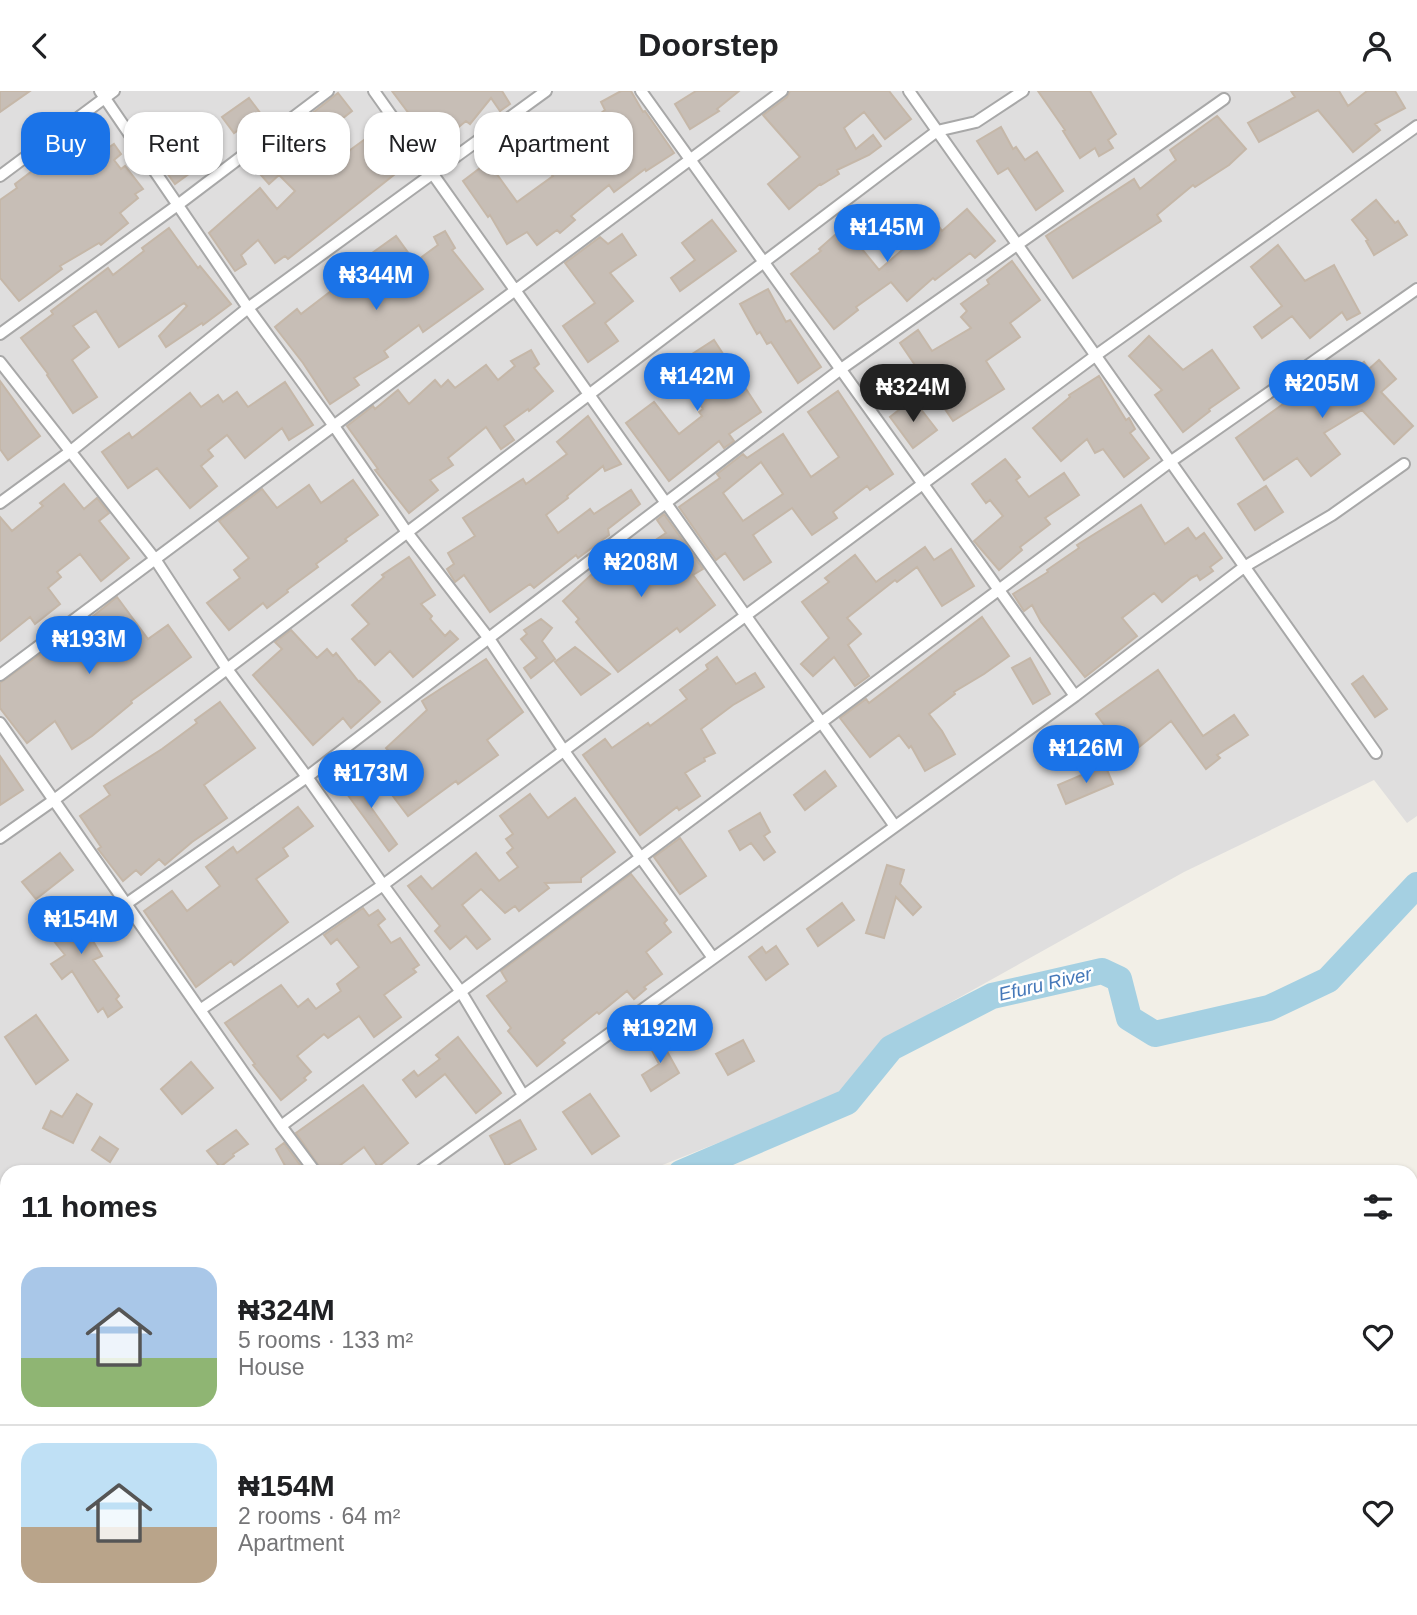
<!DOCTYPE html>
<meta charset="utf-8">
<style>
:root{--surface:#fff;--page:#f6f6f6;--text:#202124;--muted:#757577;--line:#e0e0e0;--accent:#1a73e8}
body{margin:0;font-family:Arial,sans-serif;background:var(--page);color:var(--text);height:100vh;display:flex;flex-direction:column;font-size:26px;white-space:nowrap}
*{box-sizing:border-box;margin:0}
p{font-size:23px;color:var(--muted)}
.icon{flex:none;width:38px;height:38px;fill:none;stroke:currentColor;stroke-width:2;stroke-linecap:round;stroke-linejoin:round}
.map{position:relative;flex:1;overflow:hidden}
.side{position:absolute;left:0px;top:1074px;width:1418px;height:450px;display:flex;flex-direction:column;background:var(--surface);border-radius:21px 21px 0 0;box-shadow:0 2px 5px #0004}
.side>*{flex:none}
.guide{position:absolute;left:21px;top:21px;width:700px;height:63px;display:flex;gap:14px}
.price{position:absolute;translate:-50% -60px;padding:0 16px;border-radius:24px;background:var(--accent);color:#fff;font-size:23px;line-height:46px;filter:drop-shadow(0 2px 4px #0008)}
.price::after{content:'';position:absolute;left:50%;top:42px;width:21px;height:16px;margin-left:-10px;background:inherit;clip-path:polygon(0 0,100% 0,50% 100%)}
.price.active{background:#222;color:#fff}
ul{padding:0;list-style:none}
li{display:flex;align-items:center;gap:21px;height:175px;padding:0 21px}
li+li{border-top:2px solid var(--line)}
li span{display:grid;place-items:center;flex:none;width:196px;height:140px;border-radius:21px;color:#555}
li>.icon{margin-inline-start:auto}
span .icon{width:84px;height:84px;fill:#fffc;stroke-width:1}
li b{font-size:30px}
h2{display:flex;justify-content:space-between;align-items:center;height:84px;padding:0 21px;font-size:30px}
.pill{padding:0 24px;border-radius:21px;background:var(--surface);box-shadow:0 2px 5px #0004;font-size:24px;line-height:63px}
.pill.active{background:var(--accent);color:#fff}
header{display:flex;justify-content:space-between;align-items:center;height:91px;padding:0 21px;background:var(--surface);font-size:32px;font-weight:600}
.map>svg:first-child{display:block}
.residential{fill:#dfdede}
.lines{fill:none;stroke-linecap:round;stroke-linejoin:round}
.river{stroke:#a5d0e2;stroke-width:26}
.building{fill:#c7beb6;stroke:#c5b7a8;stroke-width:2;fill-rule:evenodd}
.lane-casing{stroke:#a8a8a8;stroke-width:9}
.street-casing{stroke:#a8a8a8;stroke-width:14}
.secondary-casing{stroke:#6a8000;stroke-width:19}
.lane{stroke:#fff;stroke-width:5}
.street{stroke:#fff;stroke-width:10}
.secondary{stroke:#f6feb9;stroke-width:16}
.labels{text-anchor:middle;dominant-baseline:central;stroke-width:5;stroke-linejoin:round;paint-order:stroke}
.water-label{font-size:19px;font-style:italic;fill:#4578b9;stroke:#fff}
</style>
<header><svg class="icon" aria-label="back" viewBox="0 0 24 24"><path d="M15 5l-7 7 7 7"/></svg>Doorstep<svg class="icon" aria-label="person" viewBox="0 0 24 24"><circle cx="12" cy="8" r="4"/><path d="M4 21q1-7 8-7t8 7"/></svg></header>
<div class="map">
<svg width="1417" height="1524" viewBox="0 0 1417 1524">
<rect width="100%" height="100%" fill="#f2efe7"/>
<path class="residential" d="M0 0H1417V725L1407 732 1374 689 1184 781 892 944 835 1005 645 1081 7 1082V1114L0 1116Z"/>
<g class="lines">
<path class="river" d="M681 1082 847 1011 891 957 992 905 1102 880 1119 888 1129 927 1155 943 1269 917 1328 889 1417 794
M0 1136 7 1132"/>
</g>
<path class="building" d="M0 0H30L0 21Z
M392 0H502L510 13 500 20 491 7 470 33 466 30 434 56Z
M621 0H631L643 21 645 20 674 62 646 80 645 78 614 101 609 94 571 125 575 129 560 142 557 139 537 154 527 141 507 153 490 124 488 126 463 90 488 71 517 111 553 85 524 51 549 28 567 47 605 19 601 11Z
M696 0H739L717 18 719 20 690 38 675 13Z
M790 0H889L911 28 885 48 864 21 844 37 856 58 873 44 881 55 869 64 837 79 839 83 821 94 820 93 789 118 768 93 800 66 763 24 787 6Z
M1038 0H1090L1116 43 1108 49 1113 57 1099 65 1095 57 1080 67 1063 40 1065 39Z
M1291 0H1339L1348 15 1367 0H1395L1405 17 1375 33 1380 39 1353 61 1318 19 1259 51 1248 32 1295 6Z
M338 2 352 20 319 46 305 28Z
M249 7 261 23 234 42 222 26Z
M1217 25 1246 58 1229 74 1195 96 1193 94 1157 124 1161 130 1073 187 1046 145 1134 88 1140 98 1176 69 1170 59Z
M1001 36 1013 58 1016 56 1025 69 1037 61 1063 100 1036 119 1008 77 998 83 977 50Z
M372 43 380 53 376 56 395 83 288 168 285 165 275 172 258 149 241 164 246 173 235 180 209 142 260 97 277 118 295 100 279 84 269 93 252 74 277 50 293 68 319 49 335 70Z
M185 52 201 74 175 93 159 71Z
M114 53 121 63 114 69 121 78 125 75 143 98 135 103 138 107 120 122 128 132 101 154 99 152 60 175 62 178 19 210 0 187V109L17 97 15 93 65 55 80 76Z
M1376 109 1395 132 1398 130 1407 144 1374 164 1366 150 1368 149 1352 129Z
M967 118 995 150 975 167 970 162 935 189 933 187 907 210 891 191 856 216 858 219 834 238 791 183 821 160 819 158 844 136 879 179 908 154 898 138 928 119 942 140Z
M712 129 736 160 680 200 671 187 695 169 682 152Z
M169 137 198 177 200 175 231 213 203 234 202 232 166 256 159 245 187 215 184 212 119 256 96 220 73 235 89 256 72 269 97 306 73 322 47 284 48 283 21 247 53 223 51 220 108 177 113 184 144 160 142 157Z
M445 140 455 157 452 159 483 198 423 241 419 234 384 260 388 266 354 287 359 294 330 313 303 272 275 236 297 218 301 223 348 187 344 182 396 145 415 171 438 154 434 146Z
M622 143 636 164 610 182 633 210 605 232 618 250 588 271 563 235 595 212 565 172 600 146 608 153Z
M1278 154 1305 190 1334 174 1360 222 1347 229 1342 221 1310 247 1292 225 1262 247 1254 236 1282 215 1251 176Z
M1012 170 1040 209 1010 232 1020 246 986 270 1004 298 953 330 900 252 918 239 932 260 971 237 961 226 967 220 961 213 989 193 987 189Z
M768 198 786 231 790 229 821 276 798 292 771 251 767 253 760 241 757 243 740 213Z
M1149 245 1183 279 1212 259 1239 297 1209 318 1210 320 1183 341 1155 304 1162 299 1129 265Z
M714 249 761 321 729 343 734 350 724 357 719 350 669 390 626 332 654 311 679 343 702 325 699 321 703 318 675 274Z
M531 259 539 273 534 277 553 300 529 320 528 318 504 335 514 349 501 358 486 336 448 367 453 374 430 389 438 399 409 422 375 379 378 378 347 335 373 315 375 318 398 299 409 313 435 289 441 296 448 289 455 297 486 274 498 289 515 275 511 270Z
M1379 269 1396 288 1381 301 1413 335 1394 353 1362 319 1324 342 1340 363 1311 385 1297 367 1264 389 1236 347 1301 300 1300 299 1330 280 1337 292 1364 271 1369 278Z
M1099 285 1126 329 1129 327 1135 338 1130 342 1149 367 1124 386 1103 358 1095 362 1087 348 1061 370 1033 337 1070 306 1069 304Z
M0 290 40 345 8 369 0 358Z
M285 291 313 334 289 349 282 337 245 367 227 344 208 359 213 365 201 375 217 395 190 417 157 377 128 397 102 361 129 342 132 347 190 302 201 316 218 304 223 311 237 301 248 316Z
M838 300 893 383 870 399 867 395 833 421 837 427 812 444 792 417 753 444 771 471 744 489 725 462 716 469 679 416 720 387 717 383 743 363 747 367 783 343 811 386 839 366 808 321ZM761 371 783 403 743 430 723 402Z
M913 308 937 339 913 357 890 326Z
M588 325 621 373 605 380 603 375 567 405 568 407 546 424 558 442 590 418 594 423 631 399 640 413 608 438 609 444 578 467 576 464 534 497 530 493 490 521 464 484 455 491 447 478 454 473 448 462 475 445 463 427 523 388 526 393 567 363 557 351Z
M1005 368 1020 386 1016 389 1029 406 1064 382 1079 404 1045 427 1050 433 1020 456 1022 459 999 479 974 450 1003 425 990 409 986 412 972 393Z
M353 389 378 424 345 448 347 450 316 473 318 476 287 499 288 501 267 517 263 512 229 539 207 512 240 487 234 479 249 467 219 430 262 398 277 417 309 394 321 412Z
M64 393 84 418 97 407 109 422 99 430 129 467 101 490 80 463 57 481 61 486 48 497 60 513 35 533 30 526 0 550V426L12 440 43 415 40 412Z
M1266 395 1283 421 1255 439 1238 413Z
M1141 414 1165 453 1188 437 1196 448 1204 442 1222 467 1210 476 1213 480 1200 489 1197 484 1191 487 1162 511 1154 502 1122 527 1137 545 1085 586 1041 531 1032 514 1024 520 1013 503 1048 481 1047 479 1079 457 1077 454Z
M664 423 703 478 693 484 715 514 680 541 677 537 618 581 576 531 579 528 563 510 606 470 612 478 666 442 657 429ZM675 452 690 473 671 487 656 465Z
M925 456 934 469 951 458 974 495 942 515 917 476 897 491 895 489 847 527 861 543 848 554 869 585 855 595 834 566 813 585 801 573 829 547 802 511 829 491 825 487 855 464 876 491Z
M409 466 435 504 421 513 432 525 430 528 445 545 450 540 458 548 413 586 390 560 375 574 352 548 369 533 352 514 384 486 382 484Z
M117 506 148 548 168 534 191 566 131 610 132 612 92 645 72 658 55 630 27 652 0 617V592L45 560 47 562Z
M982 526 1009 565 984 583 954 601 955 603 929 623 942 640 955 663 925 680 911 655 909 657 899 644 870 666 840 627 866 608 869 612Z
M541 528 552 537 542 550 555 568 531 587 524 577 537 567 521 548 527 543 524 539Z
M291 539 317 567 327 558 333 565 336 562 359 591 360 590 380 611 351 637 343 627 313 654 253 584 282 558 275 551Z
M575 556 610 583 581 604 555 571Z
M717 566 736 593 755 582 764 596 733 614 701 638 715 662 704 667 705 670 685 682 700 705 679 719 677 716 640 744 583 664 605 648 612 657 648 632 650 635 687 608 680 599 708 578 706 574Z
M1030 567 1050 603 1033 613 1012 577Z
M486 568 523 621 487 649 498 664 458 693 456 690 408 725 389 700 410 684 386 657 427 619 422 610Z
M1158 579 1203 645 1234 624 1248 644 1217 664 1220 667 1206 678 1171 630 1128 665 1096 623Z
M1363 585 1387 618 1375 626 1352 593Z
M220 611 255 657 204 694 227 727 192 751 165 774 159 768 141 784 136 779 123 790 98 758 101 756 80 725 110 704 104 695 162 658 197 632 195 629Z
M0 665 23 699 0 714Z
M1105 674 1113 693 1066 713 1058 694Z
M825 680 836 695 805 719 794 704Z
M369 684 379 696 365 708 397 753 389 760 347 703Z
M530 703 548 727 575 707 615 761 581 787V791L545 792 549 797 519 820 515 815 505 822 481 798 462 814 490 848 477 858 466 845 450 858 435 840 440 835 408 795 421 785 432 798 476 762 499 790 518 776 507 762 513 757 506 748 513 743 500 725Z
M298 716 313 735 283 757 288 765 256 788 288 831 234 874 231 870 196 896 144 820 172 800 187 820 220 795 206 776 233 756 237 762Z
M760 722 770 741 764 745 775 761 764 769 751 752 740 759 729 740Z
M680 747 706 785 680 803 654 766Z
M60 762 73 779 36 808 22 791Z
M887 774 904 779 900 793 921 816 913 824 896 806 884 847 866 842Z
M631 783 667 829 664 832 671 841 646 861 662 883 644 896 646 898 634 908 627 900 599 923 597 921 562 949 565 952 537 975 508 940 511 937 487 905 507 890 501 880Z
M72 808 90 830 84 835 102 865 93 869 119 905 116 908 122 916 108 926 103 917 98 921 72 880 62 888 51 873 65 864 41 834Z
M842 812 854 829 818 855 807 838Z
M363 817 369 825 378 819 385 828 378 834 391 852 400 847 419 874 413 878 416 881 384 904 401 926 374 946 359 925 328 947 324 943 297 965 311 981 304 987 306 989 281 1009 253 974 255 973 225 932 281 894 298 916 308 908 316 918 341 900 337 893 359 876 337 848 331 853 324 844Z
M776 855 788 873 766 889 749 866 762 856 766 862Z
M36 924 68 969 36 993 5 946Z
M658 944 679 982 651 1000 642 984 659 973 647 950Z
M458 946 501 1002 476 1022 445 983 416 1006 403 989 414 980 418 985 440 968 436 964Z
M743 949 754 970 728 984 716 963Z
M191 971 213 997 182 1023 161 998Z
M363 994 408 1052 378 1076 364 1056 330 1082H324L296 1042Z
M77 1003 92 1013 73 1052 43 1037 51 1020 62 1026Z
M590 1003 619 1045 592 1063 563 1021Z
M520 1029 536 1058 506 1075 490 1045Z
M236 1039 248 1053 233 1063 234 1065 220 1076 207 1060Z
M100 1046 118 1058 110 1071 92 1059Z
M284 1052 306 1082H289L276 1058Z"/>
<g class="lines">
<defs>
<path id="lane" d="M0 1301 7 1295"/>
<path id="street" d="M100 0 248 217 334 335 406 440 490 549 564 660 713 867
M374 0 894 734
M641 0 1075 605
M909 0 1376 662
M0 85 114 0
M0 243 179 113 328 0
M0 271 155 468 227 578 307 686 383 794 461 901 523 1004
M0 412 71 360 248 217 546 0
M0 584 782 0
M0 632 281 1035 316 1082
M0 747 54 709 937 40 976 31 1023 0
M126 813 307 686 841 278 1224 8
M200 919 383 794 1095 265 1417 35
M281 1035 1170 371 1417 198
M417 1082 1075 605 1244 476 1332 424 1404 373"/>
<path id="secondary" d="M0 1228 7 1246
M113 1517 115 1524"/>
</defs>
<use href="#lane" class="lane-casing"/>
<use href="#street" class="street-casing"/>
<use href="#secondary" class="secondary-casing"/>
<use href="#lane" class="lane"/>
<use href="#street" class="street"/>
<use href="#secondary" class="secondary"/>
</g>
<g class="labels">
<g class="water-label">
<text transform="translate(1045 893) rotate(-13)">Efuru River</text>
</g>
</g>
</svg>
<b class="price" style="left:887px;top:173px">₦145M</b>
<b class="price" style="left:376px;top:221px">₦344M</b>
<b class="price" style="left:697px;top:322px">₦142M</b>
<b class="price" style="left:1322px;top:329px">₦205M</b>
<b class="price active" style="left:913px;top:333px">₦324M</b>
<b class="price" style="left:641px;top:508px">₦208M</b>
<b class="price" style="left:89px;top:585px">₦193M</b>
<b class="price" style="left:1086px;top:694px">₦126M</b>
<b class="price" style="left:371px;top:719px">₦173M</b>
<b class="price" style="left:81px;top:865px">₦154M</b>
<b class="price" style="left:660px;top:974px">₦192M</b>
<div class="guide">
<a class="pill active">Buy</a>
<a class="pill">Rent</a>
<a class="pill">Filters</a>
<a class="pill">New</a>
<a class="pill">Apartment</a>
</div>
<section class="side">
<h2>11 homes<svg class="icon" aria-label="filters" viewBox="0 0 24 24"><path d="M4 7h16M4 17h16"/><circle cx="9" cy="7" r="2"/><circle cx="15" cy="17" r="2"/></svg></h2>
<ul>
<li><span style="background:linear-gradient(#a9c7e8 65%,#8fb573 0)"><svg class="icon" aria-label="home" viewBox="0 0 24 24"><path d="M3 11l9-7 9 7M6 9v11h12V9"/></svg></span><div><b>₦324M</b><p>5 rooms · 133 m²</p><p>House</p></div><svg class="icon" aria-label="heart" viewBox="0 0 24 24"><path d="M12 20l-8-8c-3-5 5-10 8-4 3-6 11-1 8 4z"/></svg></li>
<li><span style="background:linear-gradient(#bfe0f5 60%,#b9a48a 0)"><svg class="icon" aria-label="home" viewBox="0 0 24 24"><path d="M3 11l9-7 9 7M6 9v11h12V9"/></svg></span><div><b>₦154M</b><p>2 rooms · 64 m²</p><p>Apartment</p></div><svg class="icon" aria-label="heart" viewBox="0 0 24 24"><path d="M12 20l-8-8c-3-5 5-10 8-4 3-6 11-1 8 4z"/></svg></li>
</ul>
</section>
</div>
